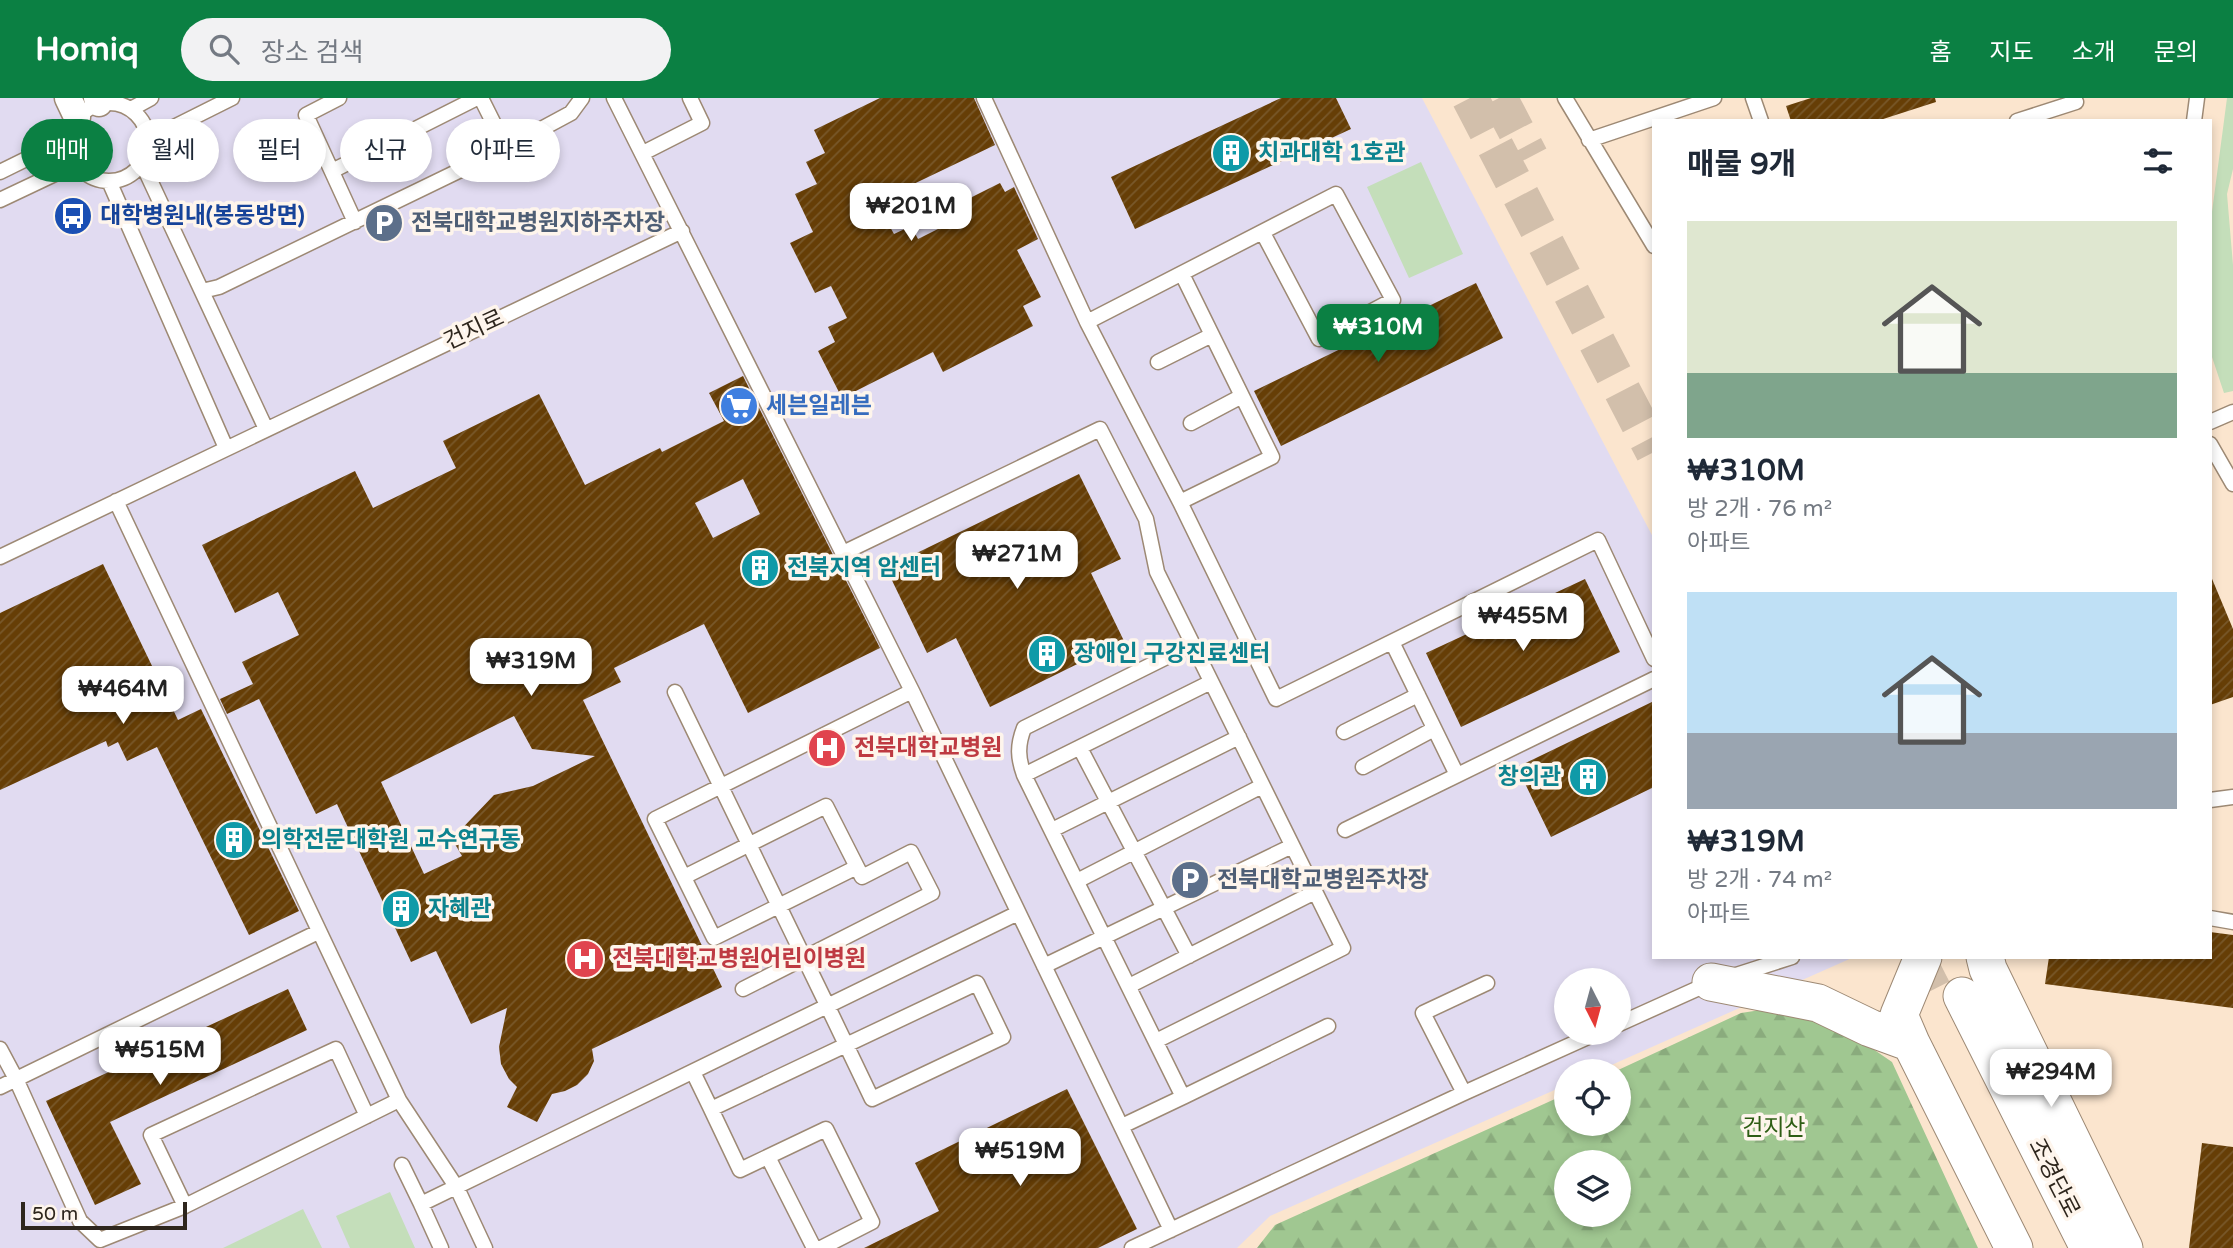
<!DOCTYPE html>
<html lang="ko">
<meta charset="utf-8">
<style>
:root{--surface:#fff;--page:#f2f2f3;--text:#1f2937;--muted:#747a83;--accent:#0b8043}
body{margin:0;font-family:"Varela Round","Noto Sans KR",sans-serif;background:var(--page);color:var(--text);height:100vh;display:flex;flex-direction:column;font-size:26px;white-space:nowrap}
*{box-sizing:border-box;margin:0}
p{font-size:23px;color:var(--muted)}
.icon{flex:none;width:38px;height:38px;fill:none;stroke:currentColor;stroke-width:2;stroke-linecap:round;stroke-linejoin:round}
.map{position:relative;flex:1;overflow:hidden}
.panel{position:absolute;left:1652px;top:21px;width:560px;height:840px;display:flex;flex-direction:column;background:var(--surface);border-radius:0px;box-shadow:0 4px 10px #0003}
.panel>*{flex:none}
.hud{position:absolute;left:21px;top:21px;width:665px;height:63px;display:flex;gap:14px}
.needle{width:46px;rotate:174deg}
.fabs{position:absolute;left:1554px;top:870px;display:grid;gap:14px}
.fabs a{display:grid;place-items:center;width:77px;height:77px;border-radius:50%;background:var(--surface);box-shadow:0 4px 10px #0003;font-size:35px}
.scale{position:absolute;left:21px;bottom:18px;width:166px;box-sizing:border-box;padding-left:7px;border:4px solid #2e261d;border-top:0;font-size:19px;line-height:24px;white-space:nowrap;color:#2e261d;-webkit-text-stroke:5px #fef5ec;paint-order:stroke}
.price{position:absolute;translate:-50% -60px;padding:0 16px;border-radius:14px;background:#fff;color:#222;font-size:23px;line-height:46px;filter:drop-shadow(0 2px 4px #0008)}
.price::after{content:'';position:absolute;left:50%;top:42px;width:21px;height:16px;margin-left:-10px;background:inherit;clip-path:polygon(0 0,100% 0,50% 100%)}
.price.on{background:var(--accent);color:#fff}
ul{padding:0;list-style:none}
li{display:grid;align-content:center;gap:14px;height:371px;padding:0 35px}
li span{display:grid;place-items:center;height:217px;border-radius:0px;color:#555}
li>.icon{margin-inline-start:auto}
span .icon{width:126px;height:126px;fill:#fffc;stroke-width:1}
li b{font-size:30px}
h2{display:flex;justify-content:space-between;align-items:center;height:84px;padding:0 35px;font-size:30px}
.tag{padding:0 24px;border-radius:32px;background:var(--surface);box-shadow:0 4px 10px #0003;font-size:24px;line-height:63px}
.tag.on{background:var(--accent);color:#fff}
header{display:flex;align-items:center;gap:42px;box-sizing:border-box;height:98px;padding:0 35px;background:var(--accent);color:#fff}
header strong{font-size:33px}
nav{display:flex;gap:38px;margin-inline-start:auto;font-size:24px}
.search{width:490px;height:63px;background:var(--page);display:flex;align-items:center;gap:18px;box-sizing:border-box;padding:0 24px;border-radius:38px;color:var(--muted);font-size:26px}
.map>svg:first-child{display:block}
.medical{fill:#e1dbf1;fill-rule:evenodd}
.forest{fill:url(#forest-firs);fill-rule:evenodd}
.park{fill:#c4deba}
.building{fill:url(#building-hatch);fill-rule:evenodd}
.lines{fill:none;stroke-linecap:round;stroke-linejoin:round}
.secondary-tunnel{stroke:#d2bfab;stroke-width:37;stroke-dasharray:37 18;stroke-linecap:butt}
.lane-casing{stroke:#9d8974;stroke-width:17}
.street-casing{stroke:#9d8974;stroke-width:29}
.secondary-casing{stroke:#9d8974;stroke-width:39}
.lane{stroke:#fff;stroke-width:14}
.street{stroke:#fff;stroke-width:26}
.secondary{stroke:#fff;stroke-width:37}
.labels{text-anchor:middle;dominant-baseline:central;stroke-width:7;stroke-linejoin:round;paint-order:stroke}
.culture-label{font-size:23px;font-weight:bold;fill:#0d838f;stroke:#fef5ec;text-anchor:start}
.transit-label{font-size:23px;font-weight:bold;fill:#164399;stroke:#fef5ec;text-anchor:start}
.service-label{font-size:23px;font-weight:bold;fill:#4e5e75;stroke:#fef5ec;text-anchor:start}
.street-label{font-size:23px;fill:#2e261d;stroke:#fef5ec}
.shop-label{font-size:23px;font-weight:bold;fill:#366cbe;stroke:#fef5ec;text-anchor:start}
.health-label{font-size:23px;font-weight:bold;fill:#be3a42;stroke:#fef5ec;text-anchor:start}
.park-label{font-size:23px;fill:#2e5d14;stroke:#fef5ec}
</style>
<header>
<strong>Homiq</strong>
<div class="search"><svg class="icon" aria-label="search" viewBox="0 0 24 24"><circle cx="10" cy="10" r="6"/><path d="M15 15l6 6"/></svg>장소 검색</div>
<nav><a>홈</a><a>지도</a><a>소개</a><a>문의</a></nav>
</header>
<div class="map">
<svg width="2233" height="1150" viewBox="0 0 2233 1150">
<defs>
<pattern id="forest-firs" width="22" height="20" patternUnits="userSpaceOnUse" patternTransform="scale(1.75)"><rect width="22" height="20" fill="#a0c791"/><path d="M5 1l3.5 6h-7zM16 11l3.5 6h-7z" fill="#8aab7d"/></pattern>
<pattern id="building-hatch" width="6" height="6" patternUnits="userSpaceOnUse" patternTransform="scale(1.75)"><rect width="6" height="6" fill="#663e06"/><path d="M-1 1l2-2M0 6l6-6M5 7l2-2" fill="none" stroke="#78582a"/></pattern>
</defs>
<rect width="100%" height="100%" fill="#fbe5ce"/>
<path class="medical" d="M0 0H1422L1654 441V859H1854L1598 973H1566V987L1270 1118 1237 1150H0ZM1566 882H1619V934H1566Z"/>
<path class="forest" d="M1787 908 1838 927 1892 964 1978 1150H1257L1275 1127 1566 996V1026H1619V973H1616L1741 915ZM1566 1064H1619V1116H1566Z"/>
<path class="park" d="M2227 0H2233V71L2227 96 2233 167V293L2224 295 2210 253V129Z
M1421 64 1463 156 1409 180 1367 89Z
M390 1094 415 1150H350L336 1118Z
M303 1111 322 1150H223Z"/>
<path class="building" d="M880 0H974L995 47 876 104 894 136 911 128 918 141 954 123 948 111 1000 85 1005 94 1014 89 1038 141 1017 152 1041 199 1023 208 1033 228 943 274 933 254 842 300 818 253 835 244 828 229 847 220 831 188 815 195 790 145 813 134 795 96 817 86 806 64 825 55 814 32Z
M1281 0H1336L1351 31 1135 131 1111 79Z
M1811 0H1935L1936 4 1877 23H1791L1786 8Z
M1476 185 1503 240 1281 348 1254 293Z
M743 278 880 550 748 615 704 526 614 570 621 584 583 602 722 889 592 951 594 963 588 976 577 987 565 993 552 996 537 1024 507 1009 517 989 509 981 501 966 499 949 507 910 471 926 436 853 411 864 337 706 316 716 259 601 227 616 220 601 253 586 242 564 299 537 278 494 235 515 202 447 355 373 373 410 456 370 443 343 539 296 585 387 660 350 662 354 724 323 709 295ZM743 381 760 416 713 440 695 405ZM514 618 532 651 595 658 533 688 494 697 452 741 462 758 424 776 381 684Z
M1079 376 1121 461 1091 475 1124 543 990 609 956 540 927 555 886 470Z
M103 466 178 622 201 611 299 813 249 837 157 649 127 663 118 644 108 649 106 643 0 692V515Z
M2210 476 2233 531V599L2210 607Z
M1585 481 1620 554 1461 629 1426 555Z
M1654 603V689L1551 739 1517 669Z
M2210 834 2233 837V910L2045 886 2049 859H2210Z
M288 891 307 932 110 1024 141 1086 95 1107 46 1003Z
M1067 991 1137 1131 1098 1150H864L939 1113 915 1065Z
M2202 1045 2233 1049V1150H2189Z"/>
<g class="lines">
<path class="secondary-tunnel" d="M1470 0 1654 354
M1499 0 1530 59
M1916 859 1941 908"/>
<defs>
<path id="lane" d="M339 0 306 17 355 124
M481 0 506 50
M614 0 912 593 1171 1132
M984 0 1087 224 1180 404 1276 601 1598 442 1654 561
M1565 0 1654 148
M1753 0 1761 23
M70 44a39 39 0 1 1 78 0a39 39 0 1 1-78 0Z
M131 11 151 0
M2017 23 2076 4
M2194 23 2197 0
M148 42 232 0
M1589 42 1714 0
M643 55 702 25 690 0
M142 65 266 331
M332 73 477 0
M0 74 69 40
M109 83 226 350
M0 102 76 66
M202 193 219 189 506 50 571 15 582 0
M1087 224 1336 96 1393 202 1319 241 1263 135
M1158 264 1212 237
M2210 324 2233 314
M1191 325 1242 298
M2210 346 2233 386
M116 403 399 1002 457 1090 485 1150
M1180 404 1272 359 1182 176
M843 455 1100 331 1146 421 1157 474 1343 850 1156 943
M0 459 682 133
M1392 544 1457 677
M1211 584 1024 677 1183 999 1328 928
M675 594 827 907 872 1001 1003 939 977 885 711 1011 693 974
M1344 634 1418 597
M1080 650 1189 858
M1363 669 1434 631
M1024 677C1018 660 1017 648 1024 630L1193 546
M2210 702 2233 699
M1052 732 1239 639
M1345 732 1654 581
M684 779 826 708 857 769 714 840 655 721 912 593
M1077 783 1262 688
M2210 820 2233 824
M1044 868 1292 748
M1733 878 1792 859
M1129 888 1315 794
M743 891 932 795 911 754 862 779 857 769
M1619 926 1710 885
M0 951 16 981 80 1123 100 1142 185 1108 399 1002
M0 989 318 834
M1464 995 1423 915 1487 885
M711 1011 740 1072 826 1031 872 1124 821 1150
M1122 1028 1183 999
M768 1059 814 1150
M402 1067 421 1106
M185 1108 151 1037 336 951 367 1018
M441 1150 421 1106 1018 815
M1132 1150 1464 995 1599 934"/>
<path id="street" d="M68 0 77 19
M97 0 99 5"/>
<path id="secondary" d="M1923 859 1899 917 1911 945 2014 1150
M1985 859 1988 871 2124 1150
M1711 884 1818 905 1870 930 1911 945
M1962 898 2089 1150"/>
</defs>
<use href="#lane" class="lane-casing"/>
<use href="#street" class="street-casing"/>
<use href="#secondary" class="secondary-casing"/>
<use href="#lane" class="lane"/>
<use href="#street" class="street"/>
<use href="#secondary" class="secondary"/>
</g>
<defs>
<symbol id="building-disc" viewBox="-11 -11 22 22"><circle r="9.5" fill="#0f9aa8" stroke="#fef5ec"/><path d="M-4-6H4V6H1V3H-1V6H-4ZM-2.5-4.3h1.7v1.8h-1.7ZM.8-4.3h1.7v1.8H.8ZM-2.5-1h1.7V.8h-1.7ZM.8-1h1.7V.8H.8Z" fill="#fff"/></symbol>
<symbol id="bus-disc" viewBox="-11 -11 22 22"><circle r="9.5" fill="#1a4fb4" stroke="#fef5ec"/><path d="M-5-6H5V4H4V6H2V4H-2V6H-4V4H-5ZM-3.5-4V0h7V-4ZM-3.5 1.2v1.5H-2V1.2ZM2 1.2v1.5H3.5V1.2Z" fill="#fff"/></symbol>
<symbol id="parking-disc" viewBox="-11 -11 22 22"><circle r="9.5" fill="#5c6f8a" stroke="#fef5ec"/><path d="M-3.5-5.5H1a3.5 3.5 0 0 1 0 7H-1V5.5H-3.5ZM-1-3.4V-.6H.8a1.4 1.4 0 0 0 0-2.8Z" fill="#fff"/></symbol>
<symbol id="supermarket-disc" viewBox="-11 -11 22 22"><circle r="9.5" fill="#3f7fe0" stroke="#fef5ec"/><path d="M-6-5.5h2.5l.6 2H6L4.5 2H-2.5L-4.4-4H-6ZM-1.5 3.2a1.3 1.3 0 1 0 .1 0ZM3 3.2a1.3 1.3 0 1 0 .1 0Z" fill="#fff"/></symbol>
<symbol id="hospital-disc" viewBox="-11 -11 22 22"><circle r="9.5" fill="#e0444e" stroke="#fef5ec"/><path d="M-5-5h3v3.5h4V-5h3V5h-3V1.5h-4V5h-3Z" fill="#fff"/></symbol>
</defs>
<g fill-rule="evenodd">
<use href="#building-disc" x="1209" y="33" width="44" height="44"/>
<use href="#bus-disc" x="51" y="96" width="44" height="44"/>
<use href="#parking-disc" x="362" y="103" width="44" height="44"/>
<use href="#supermarket-disc" x="717" y="286" width="44" height="44"/>
<use href="#building-disc" x="738" y="448" width="44" height="44"/>
<use href="#building-disc" x="1025" y="534" width="44" height="44"/>
<use href="#hospital-disc" x="805" y="628" width="44" height="44"/>
<use href="#building-disc" x="1566" y="657" width="44" height="44"/>
<use href="#building-disc" x="212" y="720" width="44" height="44"/>
<use href="#parking-disc" x="1168" y="760" width="44" height="44"/>
<use href="#building-disc" x="379" y="789" width="44" height="44"/>
<use href="#hospital-disc" x="563" y="839" width="44" height="44"/>
</g>
<g class="labels">
<g class="culture-label">
<text x="1258" y="55">치과대학 1호관</text>
<text x="787" y="470">전북지역 암센터</text>
<text x="1074" y="556">장애인 구강진료센터</text>
<text x="1561" y="679" text-anchor="end">창의관</text>
<text x="261" y="742">의학전문대학원 교수연구동</text>
<text x="428" y="811">자혜관</text>
</g>
<g class="transit-label">
<text x="100" y="118">대학병원내(봉동방면)</text>
</g>
<g class="service-label">
<text x="411" y="125">전북대학교병원지하주차장</text>
<text x="1217" y="782">전북대학교병원주차장</text>
</g>
<g class="street-label">
<text transform="translate(474 232) rotate(-25)">건지로</text>
<text transform="translate(2054 1080) rotate(63)">조경단로</text>
</g>
<g class="shop-label">
<text x="766" y="308">세븐일레븐</text>
</g>
<g class="health-label">
<text x="854" y="650">전북대학교병원</text>
<text x="612" y="861">전북대학교병원어린이병원</text>
</g>
<g class="park-label">
<text x="1774" y="1030">건지산</text>
</g>
</g>
</svg>
<div class="fabs">
<a><svg class="needle" viewBox="-14 -14 28 28"><path d="M0-13l5 13h-10z" fill="#e53935"/><path d="M0 13l5-13h-10z" fill="#747a83"/></svg></a>
<a><svg class="icon" aria-label="locate" viewBox="0 0 24 24"><circle cx="12" cy="12" r="6"/><path d="M12 2v4M12 18v4M2 12h4M18 12h4"/></svg></a>
<a><svg class="icon" aria-label="layers" viewBox="0 0 24 24"><path d="M12 4l9 5-9 5-9-5zM3 14l9 5 9-5"/></svg></a>
</div>
<div class="scale">50 m</div>
<b class="price" style="left:911px;top:145px">₩201M</b>
<b class="price on" style="left:1378px;top:266px">₩310M</b>
<b class="price" style="left:1017px;top:493px">₩271M</b>
<b class="price" style="left:1523px;top:555px">₩455M</b>
<b class="price" style="left:531px;top:600px">₩319M</b>
<b class="price" style="left:123px;top:628px">₩464M</b>
<b class="price" style="left:160px;top:989px">₩515M</b>
<b class="price" style="left:2051px;top:1011px">₩294M</b>
<b class="price" style="left:1020px;top:1090px">₩519M</b>
<div class="hud">
<a class="tag on">매매</a>
<a class="tag">월세</a>
<a class="tag">필터</a>
<a class="tag">신규</a>
<a class="tag">아파트</a>
</div>
<section class="panel">
<h2>매물 9개<svg class="icon" aria-label="filters" viewBox="0 0 24 24"><path d="M4 7h16M4 17h16"/><circle cx="9" cy="7" r="2"/><circle cx="15" cy="17" r="2"/></svg></h2>
<ul>
<li><span style="background:linear-gradient(#dfe7d0 70%,#7fa58c 0)"><svg class="icon" aria-label="home" viewBox="0 0 24 24"><path d="M3 11l9-7 9 7M6 9v11h12V9"/></svg></span><div><b>₩310M</b><p>방 2개 · 76 m²</p><p>아파트</p></div></li>
<li><span style="background:linear-gradient(#bfe0f5 65%,#9aa5b1 0)"><svg class="icon" aria-label="home" viewBox="0 0 24 24"><path d="M3 11l9-7 9 7M6 9v11h12V9"/></svg></span><div><b>₩319M</b><p>방 2개 · 74 m²</p><p>아파트</p></div></li>
</ul>
</section>
</div>
